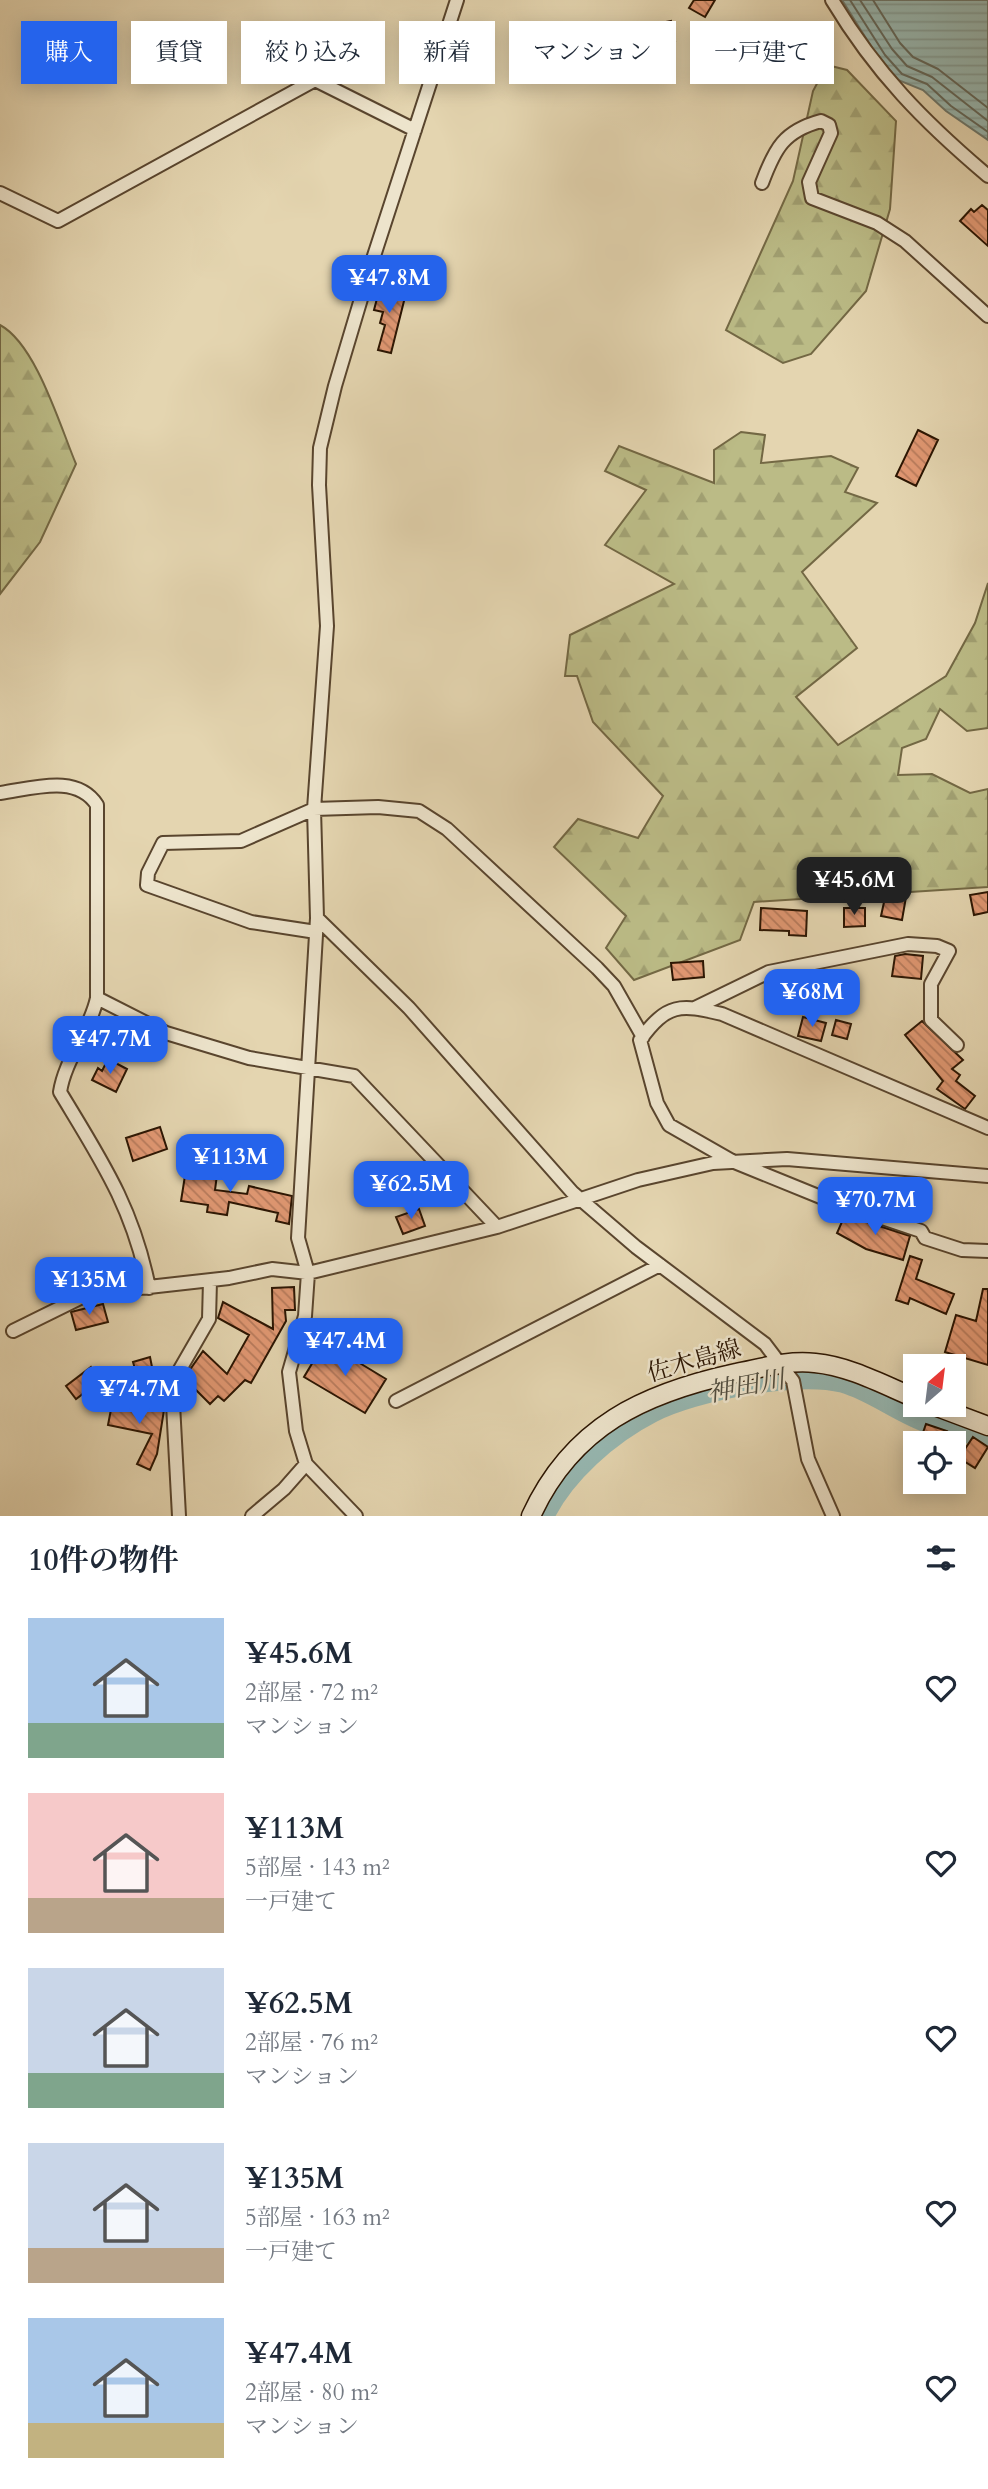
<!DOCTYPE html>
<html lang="ja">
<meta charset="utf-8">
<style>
:root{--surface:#fff;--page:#f2f2f3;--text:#1f2937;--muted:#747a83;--accent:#2563eb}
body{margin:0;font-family:Cardo,"Noto Serif JP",serif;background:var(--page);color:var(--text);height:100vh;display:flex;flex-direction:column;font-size:26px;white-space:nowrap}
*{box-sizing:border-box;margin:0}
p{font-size:23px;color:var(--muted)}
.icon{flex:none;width:38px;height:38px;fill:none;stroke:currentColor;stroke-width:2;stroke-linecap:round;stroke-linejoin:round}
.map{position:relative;height:1516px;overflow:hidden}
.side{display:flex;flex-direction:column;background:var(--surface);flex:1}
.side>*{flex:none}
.guide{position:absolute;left:21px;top:21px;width:947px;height:63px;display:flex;gap:14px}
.needle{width:46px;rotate:28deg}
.buttons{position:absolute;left:903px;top:1354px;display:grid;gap:14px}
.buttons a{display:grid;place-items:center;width:63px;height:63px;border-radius:0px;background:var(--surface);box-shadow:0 4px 18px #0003;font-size:35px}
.price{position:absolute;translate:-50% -60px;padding:0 16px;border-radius:14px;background:var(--accent);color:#fff;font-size:23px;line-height:46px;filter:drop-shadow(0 2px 4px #0008)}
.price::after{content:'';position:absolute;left:50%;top:42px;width:21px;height:16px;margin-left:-10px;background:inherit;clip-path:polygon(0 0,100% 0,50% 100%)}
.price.on{background:#222;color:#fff}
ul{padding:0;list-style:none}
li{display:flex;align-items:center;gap:21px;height:175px;padding:0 28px}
li span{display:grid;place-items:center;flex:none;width:196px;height:140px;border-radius:0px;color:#555}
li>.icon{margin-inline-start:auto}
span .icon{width:84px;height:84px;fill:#fffc;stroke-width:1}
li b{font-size:30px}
h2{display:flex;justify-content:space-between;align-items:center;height:84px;padding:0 28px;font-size:30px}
.chip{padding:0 24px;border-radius:0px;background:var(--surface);box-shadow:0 4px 18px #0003;font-size:24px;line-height:63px}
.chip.on{background:var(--accent);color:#fff}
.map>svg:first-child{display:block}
.forest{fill:url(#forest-firs);stroke:#736844;stroke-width:2}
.water{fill:url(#water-rules);stroke:#6c776c;stroke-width:2}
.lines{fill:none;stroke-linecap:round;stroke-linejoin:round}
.shore{stroke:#61665a;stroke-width:2}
.river{stroke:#97b8b2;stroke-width:26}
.building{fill:url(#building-back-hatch);stroke:#2b1502;stroke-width:2}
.minor-casing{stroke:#59452e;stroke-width:16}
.secondary-casing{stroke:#2b1502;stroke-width:21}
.minor{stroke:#ede4cc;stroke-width:12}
.secondary{stroke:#ede4cc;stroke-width:18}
.labels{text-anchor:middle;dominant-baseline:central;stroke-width:5;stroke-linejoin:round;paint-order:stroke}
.street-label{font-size:24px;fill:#2b1502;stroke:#ede4cc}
.water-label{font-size:26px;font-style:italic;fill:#514e40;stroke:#ede4cc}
</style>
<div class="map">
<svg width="988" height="1516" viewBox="0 0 988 1516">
<defs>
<pattern id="forest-firs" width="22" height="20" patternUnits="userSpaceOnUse" patternTransform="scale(1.75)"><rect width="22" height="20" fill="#bbbb86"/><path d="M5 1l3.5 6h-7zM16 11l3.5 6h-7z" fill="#a1a072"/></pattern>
<pattern id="water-rules" width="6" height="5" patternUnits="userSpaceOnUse" patternTransform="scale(1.75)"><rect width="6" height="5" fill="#97b8b2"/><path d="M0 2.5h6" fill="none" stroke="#829d97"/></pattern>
<pattern id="building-back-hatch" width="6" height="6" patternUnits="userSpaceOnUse" patternTransform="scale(1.75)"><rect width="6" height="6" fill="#e19873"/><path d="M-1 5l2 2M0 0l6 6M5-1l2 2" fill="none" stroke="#b77b5c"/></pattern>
</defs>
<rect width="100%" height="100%" fill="#e4d5b0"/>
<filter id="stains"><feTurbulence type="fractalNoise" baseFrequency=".00286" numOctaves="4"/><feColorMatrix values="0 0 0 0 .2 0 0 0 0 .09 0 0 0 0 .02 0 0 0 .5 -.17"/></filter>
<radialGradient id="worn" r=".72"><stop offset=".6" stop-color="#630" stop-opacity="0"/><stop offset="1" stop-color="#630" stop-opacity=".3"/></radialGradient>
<path class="forest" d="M827 65 847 70 896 121 890 209 866 291 811 354 783 363 726 330 793 181 813 91Z
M0 325C36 344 60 426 76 464L40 542 0 594Z
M741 432 765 435 761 463 831 456 858 468 845 492 877 503 802 572 857 648 796 697 838 745 946 676 975 623 988 583V728L967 731 940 709 926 739 902 748 898 775 932 774 970 793 988 789V887L754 902 740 940 634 980 606 948 626 916 554 847 578 819 638 838 663 796 593 722 577 676H565L570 635 674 584 605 545 646 490 605 471 619 446 714 483V450Z"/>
<path class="water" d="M842 0H988V140L946 111 923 90 898 80 879 59Z"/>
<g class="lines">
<path class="shore" d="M850 0 885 55 902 74 927 84 951 106 988 132
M860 0 892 49 907 66 932 77 988 121
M873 0 900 43 913 57 938 69 988 108"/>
<path class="river" d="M541 1516C562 1472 608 1432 651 1410 693 1388 797 1368 844 1380 875 1389 901 1411 931 1421 949 1427 969 1430 988 1435"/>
</g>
<path class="building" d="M694 0H715L705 17 689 8Z
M671 21 675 41 660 44 656 24Z
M982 205 988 210V246L960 221 971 209 974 212Z
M380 287 406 293 391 353 378 350 385 325 380 323 383 312 374 310Z
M918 430 938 440 916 486 896 476Z
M988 892V912L974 915 970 895Z
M886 893 906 897 902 920 881 916Z
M761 908 807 911 806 936 789 935V931L760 930Z
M844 908H865V926L844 927Z
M905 954 923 956 921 979 892 976 895 956Z
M703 961 704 977 673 980 671 963Z
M803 1017 826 1023 821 1041 798 1036Z
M836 1020 851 1024 847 1039 832 1035Z
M922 1021 963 1060 952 1069 960 1075 956 1081 975 1096 965 1109 937 1089 943 1081 905 1035Z
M108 1059 127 1069 116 1092 92 1080 98 1068 102 1071Z
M160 1127 167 1149 133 1161 126 1138Z
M187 1163 218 1167 215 1190 247 1194 249 1186 292 1196 289 1224 276 1221 278 1213 229 1202 227 1215 207 1212 208 1205 181 1201Z
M419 1209 425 1226 403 1234 396 1217Z
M845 1215 910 1236 903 1260 866 1249 837 1233Z
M910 1256 922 1260 916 1279 954 1294 946 1314 910 1298 908 1304 896 1300Z
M294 1287 295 1310H285L286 1321 251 1383 245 1380 224 1401 218 1396 210 1404 186 1380 187 1374 203 1351 227 1374 249 1335 218 1318 223 1302 273 1329 272 1288Z
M983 1289H988V1365L945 1352 956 1315 976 1321Z
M103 1304 108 1322 76 1330 71 1312Z
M325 1342 386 1379 365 1413 304 1377Z
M150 1357 156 1387 125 1395 120 1380 137 1376 133 1362Z
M91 1367 101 1380 76 1399 66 1386Z
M113 1399 164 1410 157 1454 150 1470 137 1464 152 1434 108 1425Z
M926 1424 947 1431 942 1444H919Z
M973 1437 988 1447 975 1468 959 1458Z"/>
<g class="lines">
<defs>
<path id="minor" d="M832 0C876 73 923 121 988 176
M762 183C775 148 784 131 821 121L829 125 831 133 809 182 812 198 877 223 905 241 988 316
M0 193 58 221 315 80 415 130
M0 793C35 788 77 774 97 805V998L166 1033 249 1058 354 1076 497 1227
M317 918 409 1008 572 1192 636 1247 765 1344 793 1381 808 1459 833 1516
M316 932 251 922 147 885 148 873 163 843 241 841 314 809 378 807 419 811 447 829 597 968 614 986 643 1037
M97 998C90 1031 65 1059 60 1092 101 1160 133 1207 149 1288
M695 1008 769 972 908 944 937 946 949 951 931 984V1020L957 1045
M988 1128 722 1014C680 1004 667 1003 640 1040L657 1103 669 1125 732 1161 823 1198 921 1231 925 1238 962 1250 988 1251
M13 1331 82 1297 113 1291 229 1278 272 1269 308 1273 497 1227 638 1180 713 1163 787 1159 988 1176
M396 1401 660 1265
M179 1516 173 1404 179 1371 209 1319 210 1281
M252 1516 284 1489 306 1464
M356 1516 306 1464 296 1431 289 1372 305 1316 308 1273 298 1238 317 918 314 809 327 626 319 485 320 448 335 386 372 262 457 0"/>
<path id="secondary" d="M932 1405 988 1426
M531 1516C572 1426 644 1393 736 1373 762 1368 787 1360 815 1363 849 1366 884 1385 915 1398"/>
</defs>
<use href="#minor" class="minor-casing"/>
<use href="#secondary" class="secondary-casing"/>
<use href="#minor" class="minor"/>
<use href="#secondary" class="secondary"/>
</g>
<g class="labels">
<g class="street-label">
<text transform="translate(694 1361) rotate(-16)">佐木島線</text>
</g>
<g class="water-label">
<text transform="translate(746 1386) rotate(-11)">神田川</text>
</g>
</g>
<rect width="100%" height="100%" filter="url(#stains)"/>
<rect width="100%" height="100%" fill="url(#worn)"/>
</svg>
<div class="buttons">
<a><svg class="needle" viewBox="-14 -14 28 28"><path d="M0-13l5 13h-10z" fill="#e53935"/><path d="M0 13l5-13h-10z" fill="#747a83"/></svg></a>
<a><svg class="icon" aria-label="locate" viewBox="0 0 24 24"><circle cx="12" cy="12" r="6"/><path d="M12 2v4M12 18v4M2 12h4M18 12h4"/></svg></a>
</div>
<b class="price" style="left:389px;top:315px">¥47.8M</b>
<b class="price on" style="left:854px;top:917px">¥45.6M</b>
<b class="price" style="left:812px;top:1029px">¥68M</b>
<b class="price" style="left:110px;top:1076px">¥47.7M</b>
<b class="price" style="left:230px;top:1194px">¥113M</b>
<b class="price" style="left:411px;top:1221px">¥62.5M</b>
<b class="price" style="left:875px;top:1237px">¥70.7M</b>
<b class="price" style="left:89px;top:1317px">¥135M</b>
<b class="price" style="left:345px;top:1378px">¥47.4M</b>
<b class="price" style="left:139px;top:1426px">¥74.7M</b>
<div class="guide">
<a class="chip on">購入</a>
<a class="chip">賃貸</a>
<a class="chip">絞り込み</a>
<a class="chip">新着</a>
<a class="chip">マンション</a>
<a class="chip">一戸建て</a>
</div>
</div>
<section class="side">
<h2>10件の物件<svg class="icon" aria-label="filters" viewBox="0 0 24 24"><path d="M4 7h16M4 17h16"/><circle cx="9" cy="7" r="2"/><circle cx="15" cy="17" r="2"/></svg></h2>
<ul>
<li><span style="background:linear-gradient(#a9c7e8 75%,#7fa58c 0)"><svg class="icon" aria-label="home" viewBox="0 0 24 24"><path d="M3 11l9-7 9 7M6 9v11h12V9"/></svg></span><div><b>¥45.6M</b><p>2部屋 · 72 m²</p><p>マンション</p></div><svg class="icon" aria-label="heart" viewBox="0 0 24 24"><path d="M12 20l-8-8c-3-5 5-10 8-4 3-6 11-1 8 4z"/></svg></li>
<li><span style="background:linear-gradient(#f6c9c9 75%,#b9a48a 0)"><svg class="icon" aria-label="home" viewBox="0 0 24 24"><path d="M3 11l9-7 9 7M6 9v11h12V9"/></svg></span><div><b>¥113M</b><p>5部屋 · 143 m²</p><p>一戸建て</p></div><svg class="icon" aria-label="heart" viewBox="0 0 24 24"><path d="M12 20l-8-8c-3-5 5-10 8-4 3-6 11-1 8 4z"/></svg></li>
<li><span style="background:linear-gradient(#c9d6e8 75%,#7fa58c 0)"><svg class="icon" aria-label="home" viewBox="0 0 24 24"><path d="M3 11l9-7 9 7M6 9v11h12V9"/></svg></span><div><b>¥62.5M</b><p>2部屋 · 76 m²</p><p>マンション</p></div><svg class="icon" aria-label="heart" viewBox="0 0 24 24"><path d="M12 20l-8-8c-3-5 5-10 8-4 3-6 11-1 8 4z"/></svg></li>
<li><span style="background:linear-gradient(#c9d6e8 75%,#b9a48a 0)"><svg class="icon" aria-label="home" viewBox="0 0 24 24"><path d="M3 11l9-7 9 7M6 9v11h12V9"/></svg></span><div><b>¥135M</b><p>5部屋 · 163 m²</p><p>一戸建て</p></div><svg class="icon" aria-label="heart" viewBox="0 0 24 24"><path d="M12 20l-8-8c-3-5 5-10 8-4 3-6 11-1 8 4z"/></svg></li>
<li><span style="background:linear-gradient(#a9c7e8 75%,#c2b280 0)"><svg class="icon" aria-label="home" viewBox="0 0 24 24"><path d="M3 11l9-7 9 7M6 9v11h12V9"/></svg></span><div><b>¥47.4M</b><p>2部屋 · 80 m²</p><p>マンション</p></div><svg class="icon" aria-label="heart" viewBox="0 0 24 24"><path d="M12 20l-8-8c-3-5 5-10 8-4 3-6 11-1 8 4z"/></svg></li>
</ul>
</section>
